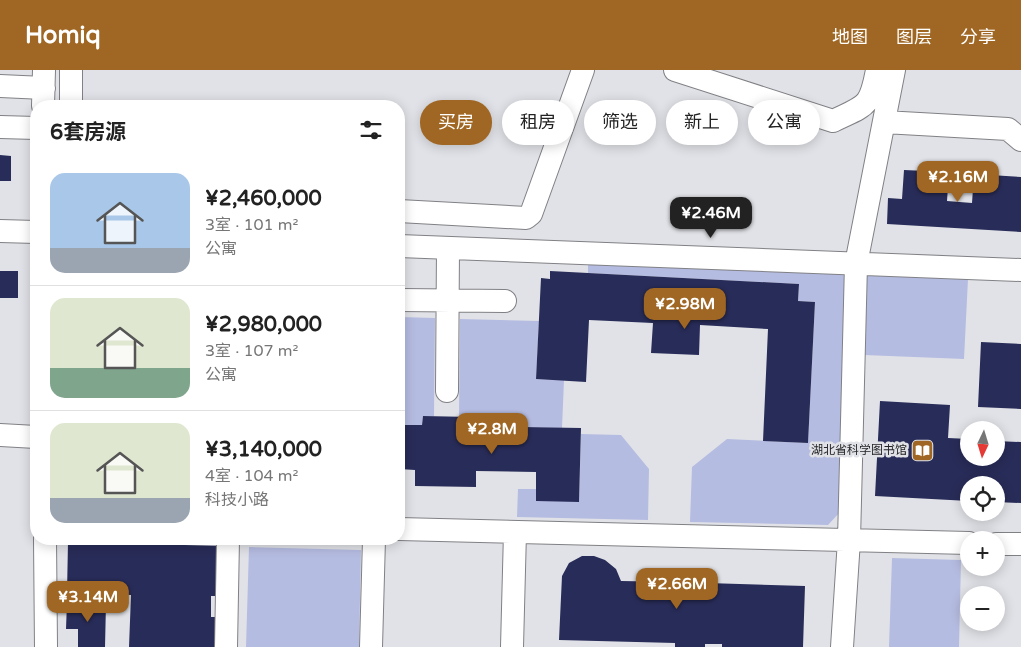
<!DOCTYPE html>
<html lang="zh">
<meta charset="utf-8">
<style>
:root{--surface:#fff;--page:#f6f6f6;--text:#222;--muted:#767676;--line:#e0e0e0;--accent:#9f6723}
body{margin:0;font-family:"Varela Round","Noto Sans SC",sans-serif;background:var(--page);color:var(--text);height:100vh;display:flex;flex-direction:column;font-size:19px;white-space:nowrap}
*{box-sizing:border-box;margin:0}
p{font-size:16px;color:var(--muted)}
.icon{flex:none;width:28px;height:28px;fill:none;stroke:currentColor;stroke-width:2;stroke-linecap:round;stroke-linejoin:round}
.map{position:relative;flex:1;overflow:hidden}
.details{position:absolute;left:30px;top:30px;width:375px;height:445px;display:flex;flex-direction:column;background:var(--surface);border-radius:20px;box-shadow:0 2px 12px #0003}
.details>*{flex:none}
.guide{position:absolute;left:420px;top:30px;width:475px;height:45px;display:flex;gap:10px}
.needle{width:32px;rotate:184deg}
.tools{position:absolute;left:960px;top:351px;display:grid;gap:10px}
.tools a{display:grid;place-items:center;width:45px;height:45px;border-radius:50%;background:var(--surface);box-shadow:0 2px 12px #0003;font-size:25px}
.price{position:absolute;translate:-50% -42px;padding:0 11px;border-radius:10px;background:var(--accent);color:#fff;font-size:16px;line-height:32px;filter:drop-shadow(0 1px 2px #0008)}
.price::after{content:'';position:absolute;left:50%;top:30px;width:15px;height:11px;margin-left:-8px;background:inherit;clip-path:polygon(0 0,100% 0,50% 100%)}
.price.current{background:#222;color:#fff}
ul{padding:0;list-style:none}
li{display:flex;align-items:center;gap:15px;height:125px;padding:0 20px}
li+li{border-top:1px solid var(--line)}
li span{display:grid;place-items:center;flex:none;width:140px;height:100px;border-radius:15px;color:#555}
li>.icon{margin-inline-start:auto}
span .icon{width:60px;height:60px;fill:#fffc;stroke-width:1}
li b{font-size:21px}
h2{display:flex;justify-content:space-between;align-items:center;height:60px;padding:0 20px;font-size:21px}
.tag{padding:0 18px;border-radius:22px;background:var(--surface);box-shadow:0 2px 12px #0003;font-size:18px;line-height:45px}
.tag.current{background:var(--accent);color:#fff}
header{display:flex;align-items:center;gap:30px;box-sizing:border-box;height:70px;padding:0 25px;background:var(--accent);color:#fff}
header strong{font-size:24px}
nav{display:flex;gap:28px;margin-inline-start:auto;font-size:18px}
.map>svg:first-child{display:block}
.green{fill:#b5bce1}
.building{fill:#282c58}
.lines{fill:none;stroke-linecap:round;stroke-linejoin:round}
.minor-casing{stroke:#808185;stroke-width:24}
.minor{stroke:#fff;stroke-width:22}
.labels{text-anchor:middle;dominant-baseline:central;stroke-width:5;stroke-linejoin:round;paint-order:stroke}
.poi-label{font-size:12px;fill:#252527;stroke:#e1e2e7;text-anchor:end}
</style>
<header>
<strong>Homiq</strong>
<nav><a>地图</a><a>图层</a><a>分享</a></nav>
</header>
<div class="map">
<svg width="1021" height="577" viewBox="0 0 1021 577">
<rect width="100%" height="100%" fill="#e1e2e7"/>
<path class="green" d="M588 194 847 204 841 441 828 455 690 452 692 397 727 369 808 373 815 232 798 231 799 214 588 203Z
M866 205 968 209 964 289 864 285Z
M399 247 435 248 434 346H423L422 355H399Z
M460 249 539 251 536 309 564 310 562 358 472 356V347L459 346Z
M581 364 621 365 649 399 648 450 517 447 518 419H536V431H579Z
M249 477 361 480 359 577H246Z
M892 488 961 490 959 577H889Z"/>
<path class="building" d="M0 85 11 86V111H0Z
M904 100 949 102 947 131 972 133 974 104 1021 107V162L887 154 888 128 902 129Z
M0 201H18V228H0Z
M550 201 799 214 798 231 815 232 808 373 763 371 768 259 700 255 699 285 651 283 653 253 589 250 586 312 536 309 541 208 550 209Z
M981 272 1021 274V339L978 337Z
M880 331 950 335 948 368 969 369V388H996V371L1021 372V433L996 432V415H969V431L875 426Z
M423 346 472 347V356L581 358 579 432 536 431V402L476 401V417L415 416V400L399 399V355H422Z
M68 472 223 476 222 526H211V547H222L221 577H129L131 525 67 523Z
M582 486H594L605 490 616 499 621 511 677 512V502L708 503 707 513 805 516 803 577H722V574H705V577H675V573L559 570 562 506 569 493Z
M67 532 106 533 105 577H78V559H66Z"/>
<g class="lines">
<defs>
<path id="minor" d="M675 0 833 51C866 35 870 38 877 0
M0 16 44 18
M43 36 44 0
M71 36V0
M884 52 1008 59 1021 70
M0 57 36 58
M399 141 526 148 531 144 583 0
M0 161 36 162
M399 176 1021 200
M399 230 505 231
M447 321 448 178
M0 365 36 367
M399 459 969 473
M45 469 46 577
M996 474H1021
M226 577 228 469
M371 577 374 469
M512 577 515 462
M842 577 849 470 856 194 894 0"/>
</defs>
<use href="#minor" class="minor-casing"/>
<use href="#minor" class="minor"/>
</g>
<defs>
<symbol id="library-square" viewBox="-11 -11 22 22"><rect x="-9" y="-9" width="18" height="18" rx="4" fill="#9f6723" stroke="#e1e2e7"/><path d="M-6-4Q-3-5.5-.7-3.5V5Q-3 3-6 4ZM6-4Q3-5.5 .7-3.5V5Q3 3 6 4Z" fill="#fff"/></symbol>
</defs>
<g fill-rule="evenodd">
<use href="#library-square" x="910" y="368" width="25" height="25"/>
</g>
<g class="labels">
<g class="poi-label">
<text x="907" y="380">湖北省科学图书馆</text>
</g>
</g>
</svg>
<div class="tools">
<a><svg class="needle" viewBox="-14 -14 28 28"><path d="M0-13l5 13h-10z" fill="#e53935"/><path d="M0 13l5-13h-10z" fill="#767676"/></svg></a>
<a><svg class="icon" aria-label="locate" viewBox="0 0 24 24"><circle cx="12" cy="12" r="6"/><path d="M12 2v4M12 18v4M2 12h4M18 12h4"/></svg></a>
<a>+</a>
<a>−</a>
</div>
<b class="price" style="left:958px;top:133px">¥2.16M</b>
<b class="price current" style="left:711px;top:169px">¥2.46M</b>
<b class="price" style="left:685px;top:260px">¥2.98M</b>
<b class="price" style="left:492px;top:385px">¥2.8M</b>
<b class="price" style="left:677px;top:540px">¥2.66M</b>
<b class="price" style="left:88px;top:553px">¥3.14M</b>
<div class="guide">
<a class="tag current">买房</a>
<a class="tag">租房</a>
<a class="tag">筛选</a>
<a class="tag">新上</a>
<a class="tag">公寓</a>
</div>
<section class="details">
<h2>6套房源<svg class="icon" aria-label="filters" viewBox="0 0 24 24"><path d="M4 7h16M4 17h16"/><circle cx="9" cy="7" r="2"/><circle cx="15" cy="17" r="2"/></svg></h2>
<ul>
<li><span style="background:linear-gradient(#a9c7e8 75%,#9aa5b1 0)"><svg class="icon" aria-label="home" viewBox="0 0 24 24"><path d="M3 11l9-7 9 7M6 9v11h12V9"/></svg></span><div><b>¥2,460,000</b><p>3室 · 101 m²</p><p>公寓</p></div></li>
<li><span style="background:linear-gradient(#dfe7d0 70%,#7fa58c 0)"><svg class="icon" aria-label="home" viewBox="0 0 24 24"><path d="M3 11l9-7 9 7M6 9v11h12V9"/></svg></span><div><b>¥2,980,000</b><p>3室 · 107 m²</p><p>公寓</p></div></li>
<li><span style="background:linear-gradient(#dfe7d0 75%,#9aa5b1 0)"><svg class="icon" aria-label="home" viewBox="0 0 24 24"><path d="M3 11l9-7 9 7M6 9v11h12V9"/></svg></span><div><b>¥3,140,000</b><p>4室 · 104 m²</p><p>科技小路</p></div></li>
</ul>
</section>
</div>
